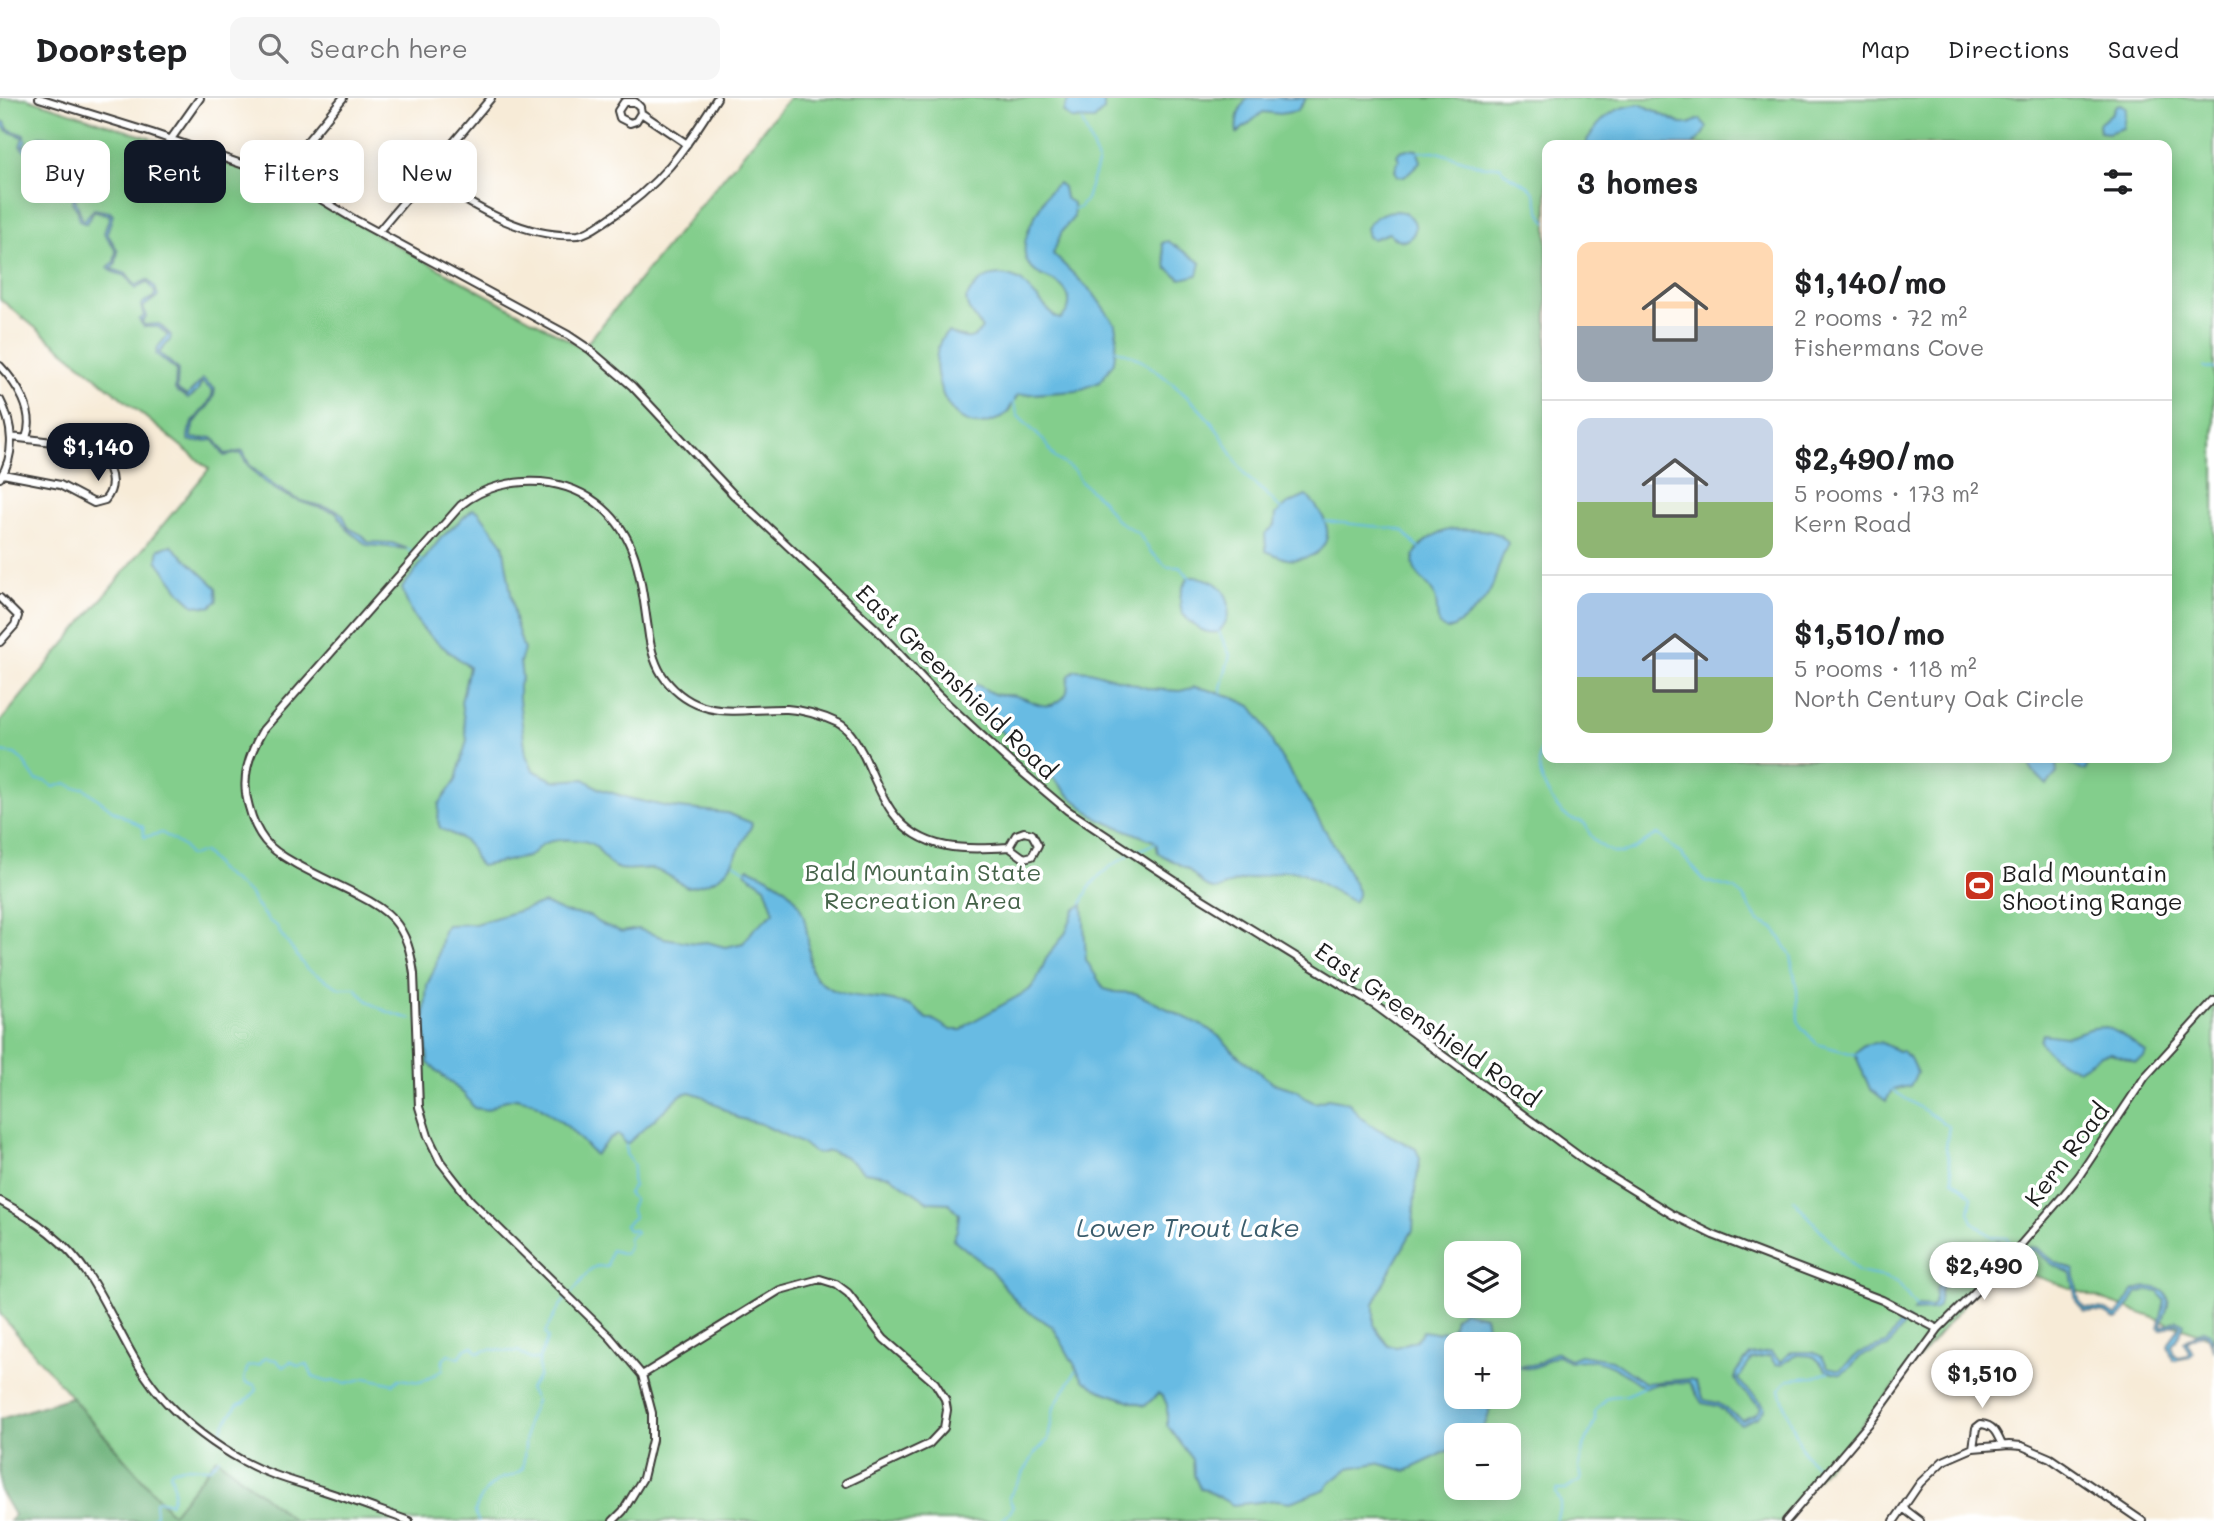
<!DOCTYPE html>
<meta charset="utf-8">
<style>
:root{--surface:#fff;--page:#f6f6f6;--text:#202124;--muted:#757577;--line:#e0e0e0;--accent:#111827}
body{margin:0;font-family:Mali,sans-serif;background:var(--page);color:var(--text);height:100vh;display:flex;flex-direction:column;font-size:26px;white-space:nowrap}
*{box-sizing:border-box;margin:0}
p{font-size:23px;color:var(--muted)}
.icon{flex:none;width:38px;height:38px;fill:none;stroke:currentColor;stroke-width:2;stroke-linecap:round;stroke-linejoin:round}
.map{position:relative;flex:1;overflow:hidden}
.panel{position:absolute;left:1542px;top:42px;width:630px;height:623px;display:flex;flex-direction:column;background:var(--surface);border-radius:14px;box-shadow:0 4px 18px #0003}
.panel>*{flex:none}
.banner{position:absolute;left:21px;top:42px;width:665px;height:63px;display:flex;gap:14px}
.controls{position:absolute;left:1444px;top:1143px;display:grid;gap:14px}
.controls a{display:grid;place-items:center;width:77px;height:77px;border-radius:14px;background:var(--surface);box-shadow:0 4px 18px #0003;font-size:35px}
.price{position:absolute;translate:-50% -60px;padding:0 16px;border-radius:24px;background:#fff;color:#222;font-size:23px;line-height:46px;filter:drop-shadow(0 2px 4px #0008)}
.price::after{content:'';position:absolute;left:50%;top:42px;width:21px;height:16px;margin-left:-10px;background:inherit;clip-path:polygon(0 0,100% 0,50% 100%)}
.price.selected{background:var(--accent);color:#fff}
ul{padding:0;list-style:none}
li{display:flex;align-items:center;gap:21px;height:175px;padding:0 35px}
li+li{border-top:2px solid var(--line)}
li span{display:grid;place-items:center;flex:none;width:196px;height:140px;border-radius:14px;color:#555}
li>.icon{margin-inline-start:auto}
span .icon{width:84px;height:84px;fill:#fffc;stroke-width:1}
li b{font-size:30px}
h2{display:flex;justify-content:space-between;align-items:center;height:84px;padding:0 35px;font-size:30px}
.tag{padding:0 24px;border-radius:14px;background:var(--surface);box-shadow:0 4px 18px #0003;font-size:24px;line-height:63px}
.tag.selected{background:var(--accent);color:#fff}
header{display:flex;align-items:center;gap:42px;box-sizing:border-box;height:98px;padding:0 35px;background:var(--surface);border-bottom:2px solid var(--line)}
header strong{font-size:33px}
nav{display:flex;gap:38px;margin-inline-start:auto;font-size:24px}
.search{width:490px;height:63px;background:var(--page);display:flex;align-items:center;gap:18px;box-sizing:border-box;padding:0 24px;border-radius:14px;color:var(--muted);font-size:26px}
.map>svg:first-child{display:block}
.green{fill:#83ce8c;stroke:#507554;stroke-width:2;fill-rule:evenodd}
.forest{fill:#6ab178;stroke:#43664a;stroke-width:2}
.water{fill:#67bbe3;stroke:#426c80;stroke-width:2}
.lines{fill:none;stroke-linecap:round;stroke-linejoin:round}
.stream{stroke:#67bbe3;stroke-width:2}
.street-casing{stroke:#3d3b38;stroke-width:10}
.street{stroke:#fff;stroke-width:6}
.labels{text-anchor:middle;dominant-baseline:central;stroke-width:7;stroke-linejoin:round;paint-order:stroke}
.street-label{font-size:24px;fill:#1c1c1c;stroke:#fff}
.park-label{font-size:24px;fill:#456349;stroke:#fff}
.poi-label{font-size:24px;fill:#1c1c1c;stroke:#fff;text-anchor:start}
.water-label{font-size:26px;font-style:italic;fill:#3a5c6c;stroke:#fff}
</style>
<header>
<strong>Doorstep</strong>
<div class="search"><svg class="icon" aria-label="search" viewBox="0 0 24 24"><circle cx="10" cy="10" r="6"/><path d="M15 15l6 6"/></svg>Search here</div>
<nav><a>Map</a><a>Directions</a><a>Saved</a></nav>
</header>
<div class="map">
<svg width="2214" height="1423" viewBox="0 0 2214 1423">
<rect width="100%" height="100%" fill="#fff"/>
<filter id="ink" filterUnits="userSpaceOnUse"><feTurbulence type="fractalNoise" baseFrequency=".0143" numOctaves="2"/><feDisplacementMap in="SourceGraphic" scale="14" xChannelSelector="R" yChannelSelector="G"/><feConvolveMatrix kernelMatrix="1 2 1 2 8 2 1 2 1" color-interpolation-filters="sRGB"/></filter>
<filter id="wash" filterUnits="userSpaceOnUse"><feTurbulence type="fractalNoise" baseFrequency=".00686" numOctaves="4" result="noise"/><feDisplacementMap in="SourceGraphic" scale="28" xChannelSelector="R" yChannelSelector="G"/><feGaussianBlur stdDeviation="1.57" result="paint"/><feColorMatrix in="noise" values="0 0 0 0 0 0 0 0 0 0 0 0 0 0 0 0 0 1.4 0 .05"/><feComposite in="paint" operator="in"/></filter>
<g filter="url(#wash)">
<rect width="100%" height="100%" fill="#f7ebd7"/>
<path class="green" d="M0 0H27L278 82 583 250 789 0H2214V1241L1999 1165 1781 1423H294L217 1360 172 1416 0 1216V624L209 371 0 201ZM1547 47H2166V660H1547ZM1456 1155H1508V1208H1456ZM1456 1246H1508V1298H1456ZM1456 1337H1508V1390H1456Z"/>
<path class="forest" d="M71 1299 172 1416 217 1360 294 1423H10L14 1417 0 1393V1321Z"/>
<path class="water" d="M1069 0H1104V12L1094 22 1071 21 1063 14Z
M1247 0H1306L1297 13 1280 16 1263 14 1237 35C1235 21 1239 12 1247 0Z
M1641 6 1681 26H1689L1700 21 1707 30 1704 36 1693 47H1587V42C1602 19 1613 9 1641 6Z
M2120 6 2126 9 2123 30 2108 35 2100 34 2099 26 2112 15 2116 7Z
M0 24H5L8 31 24 37 26 43 23 48 34 53 38 52 37 40 40 38C64 39 69 62 68 82L90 87 95 91 93 96 79 97 75 100 83 123 94 111 110 114 113 117 107 135 118 153 116 165 112 171 127 176 135 188 147 182 155 189 158 198 143 209 147 218 142 224 144 227 159 226 171 237 170 242 159 255 178 271 177 291 187 298 203 281 215 291C215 310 191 318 191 340 215 344 208 329 225 356L243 353 250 368 273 387 298 402 337 412 343 417 349 430 362 437 368 444 392 445 408 451 367 447 348 432 336 414C301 406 257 391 241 355L224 358 214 342 195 344 188 342C187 320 210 312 213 293L202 284 197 294 188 301 175 292 176 272 156 256 158 249 168 237 158 229H144L139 222 144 218 141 208 144 204 154 199 155 194 147 184 135 191 126 178 113 174 108 170 114 164 116 153 104 135 110 117 94 113 87 125H83L79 122 78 113 72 104 73 100 78 95H88L92 92 66 84C65 65 64 43 41 40L40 54C34 57 24 54 20 48L23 39 7 33Z
M1407 51 1417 52 1421 63 1404 79 1397 78 1395 71 1399 62 1397 57 1400 53Z
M1058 85 1063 89 1065 100 1073 105 1074 119 1062 133 1053 156 1093 195 1115 226 1117 238 1114 264 1100 284 1077 293 1018 297C1014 302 1011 310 1007 315 1001 321 994 323 987 325 941 337 922 251 948 234 963 240 972 246 982 230L968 210 966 201C978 178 997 171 1021 183L1055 219 1060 221C1074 210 1071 194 1057 185 1051 181 1043 179 1037 175 1016 161 1026 134 1036 116 1043 104 1047 93 1058 85Z
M1395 113C1415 113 1424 135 1404 143L1394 140 1389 135 1373 141 1368 139 1366 130C1374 119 1381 114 1395 113Z
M1168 143 1201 165 1198 177 1181 181 1167 170 1162 145Z
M1306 398C1314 403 1318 411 1323 419 1334 441 1322 459 1297 461 1286 463 1276 457 1266 453L1265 436 1275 427 1276 416 1288 406Z
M473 411 478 413 503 446 516 526 524 552 520 564 522 580 519 587V601L526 657 533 672 554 683 584 681 600 691 632 701 669 709 727 715 752 725 751 729C731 762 733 784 687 789 675 782 662 771 648 771 638 770 630 773 620 771 607 768 605 759 597 750 587 739 551 739 539 749 534 753 535 756 527 759L481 768C473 762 475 756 470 749 463 739 450 736 440 730L438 723 439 706 456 682 467 642 461 604 469 569C437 543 414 534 402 490L441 440Z
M1453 431C1471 432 1496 428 1508 445 1501 459 1498 472 1493 486 1487 505 1464 525 1447 532L1439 527C1436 518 1438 508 1435 499 1432 488 1420 482 1415 472 1406 450 1436 434 1453 431Z
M171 447 216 489 217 503 210 509 194 507 182 496 157 462 159 451Z
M1189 479C1222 477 1242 507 1219 534 1203 537 1192 527 1182 515 1178 501 1180 490 1189 479Z
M1076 572 1090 573 1150 591 1180 593 1195 589 1205 591 1230 598 1251 608 1263 624 1274 648 1336 750 1358 793V798L1353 804 1303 775 1292 773H1283L1235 784 1216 792 1206 789 1188 771 1158 755 1156 744 1098 721 1071 699 1041 667 980 615 965 595 974 586C982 588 986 593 994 596 1000 598 1009 596 1016 598 1033 602 1046 616 1063 600 1073 591 1061 579 1076 572Z
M2028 660H2089L2086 672H2081L2066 663 2056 665 2057 675 2047 687 2031 671Z
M749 770C795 791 805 802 809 853 810 862 809 871 815 879 839 906 881 895 910 908 917 911 922 917 927 921H932L951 932H962L968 926 1029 892 1036 884 1046 861 1066 834 1074 812 1083 806 1086 862 1104 891 1115 894 1135 895 1209 931 1221 940 1237 957 1273 985 1297 992 1305 1000 1315 1005 1328 1001 1349 1005 1361 1020 1378 1031 1416 1051 1420 1061 1415 1093 1413 1132 1388 1176 1374 1206V1226L1379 1236 1389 1248 1397 1249 1416 1242 1423 1233 1436 1235 1452 1231 1455 1219 1463 1213 1485 1218 1490 1246H1456V1298L1491 1299C1490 1314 1488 1326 1477 1337H1456V1349L1406 1373 1377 1365 1349 1370 1330 1385 1326 1391 1290 1404 1277 1402 1233 1407 1206 1392 1200 1391 1194 1377 1193 1362 1167 1327V1307L1163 1298 1158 1296 1145 1308 1101 1293 1083 1282 1053 1229 1021 1209 990 1171 953 1141 957 1132 959 1116 949 1105 928 1104 890 1078 864 1074 844 1058 829 1053 818 1056 813 1054 803 1046 761 1026 738 1020 702 998 690 994 682 996 626 1047 621 1038 617 1037 608 1042 595 1057 568 1029 533 1004 516 1000 503 1003 487 1012 474 1010 465 997 428 965 424 923 427 887 436 867 443 833 447 827 475 826 544 805 563 814 590 818 599 825 622 834 638 831 664 840 695 845 707 844 725 849 743 845 754 831 774 814 765 788 746 775 745 772Z
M2106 929 2121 936 2146 954 2144 960 2135 964 2111 955 2101 957 2078 971C2066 969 2044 954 2040 942L2043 936 2065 939 2093 930Z
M1880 944 1898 953H1902L1910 960 1917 975 1910 988 1892 992 1886 1003 1870 991 1855 956 1863 947Z
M1997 1143 2011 1146 2024 1153 2030 1149 2037 1150 2055 1164 2074 1172 2079 1202 2085 1210 2106 1212 2117 1218C2123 1209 2129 1202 2133 1193 2146 1187 2171 1187 2168 1207 2167 1214 2162 1221 2161 1229L2177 1222 2184 1226 2178 1240 2172 1248 2174 1257 2178 1259 2188 1257 2189 1254 2184 1244 2203 1232 2210 1235 2214 1253 2207 1237 2203 1235 2187 1244 2193 1255 2190 1259 2173 1262 2168 1248 2180 1227 2177 1225 2161 1232 2158 1230 2165 1203 2159 1194 2148 1192 2136 1195C2133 1203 2124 1215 2119 1221H2115L2105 1215 2084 1213 2076 1203 2071 1175 2053 1167 2036 1153 2031 1152 2023 1157 2012 1151 1999 1147 1996 1159 1984 1163C1969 1202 1966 1167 1941 1191L1938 1208 1934 1212 1914 1213 1918 1208 1932 1209C1935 1203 1935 1198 1936 1192 1942 1175 1958 1177 1970 1179L1976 1174 1981 1159 1993 1157Z
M1908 1221 1909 1224 1904 1227 1888 1249 1861 1258 1850 1270 1841 1276 1826 1272C1814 1256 1815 1257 1794 1257L1782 1267 1775 1266 1770 1258 1752 1261 1738 1281C1746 1293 1761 1299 1765 1310L1758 1319 1741 1326 1717 1308 1702 1305 1689 1284 1657 1286 1645 1290C1622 1273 1599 1256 1570 1264 1566 1263 1563 1259 1558 1258 1551 1256 1540 1275 1519 1269 1525 1267 1534 1268 1540 1264 1558 1255 1548 1250 1570 1261L1580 1257 1611 1262 1645 1285 1690 1281 1695 1283 1704 1302 1718 1305 1742 1322 1756 1316 1761 1310C1755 1300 1741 1296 1735 1281L1736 1274 1750 1257 1770 1254 1781 1264 1789 1255 1793 1254H1813L1822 1259 1828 1269 1840 1272 1859 1255 1886 1246 1901 1224Z"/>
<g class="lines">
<path class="stream" d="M1418 54 1434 53 1485 69 1500 68C1507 82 1524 81 1533 93 1539 103 1539 117 1547 125
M1071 111 1079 110 1086 101 1098 63 1082 23
M1116 252C1147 258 1202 309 1220 336 1229 349 1236 366 1246 378 1257 390 1271 397 1281 412
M2204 269 2214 271
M1013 303 1018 318 1044 343 1055 360 1075 373 1080 383 1102 402 1115 421 1139 436 1150 453 1167 469H1180L1190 480
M1325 423 1397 431 1404 434 1419 450
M408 451 422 463
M1219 534 1230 557 1221 590 1222 595
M1541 536 1547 549
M1547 640C1527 660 1548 707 1569 720 1573 723 1580 722 1584 725 1588 729 1588 735 1592 739 1598 747 1610 755 1619 755 1632 756 1646 742 1658 736L1682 757 1705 783 1735 791 1744 800 1758 823 1774 830 1791 857 1797 892 1798 922 1801 929 1817 946 1857 957
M0 654 15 656 22 662 36 682 46 683 54 689 66 685 75 690H84L112 712 143 729 144 739 162 735 184 749 189 758 204 754 215 766 217 771 250 796 254 805 269 823 277 828 280 835 306 870 339 890H356C368 909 391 916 412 921
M1134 755 1157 744
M734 765 745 772
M1082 806C1089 782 1108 769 1129 757
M418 922 424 923
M1892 992 1949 1028 1946 1049 1953 1082 1972 1098 1969 1114 1973 1124 1992 1139 2007 1140 2010 1146
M1794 1102 1858 1174 1884 1179 1897 1184 1916 1209
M571 1196 591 1171 597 1168 607 1169 611 1152 625 1156 629 1147 628 1140 636 1134 634 1132H628L625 1127 634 1119 631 1110 634 1102 628 1095 634 1088 632 1081 634 1067 626 1056V1047
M1508 1269H1519
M220 1336C221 1328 232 1316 237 1307L245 1304 257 1292 255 1287 246 1285 244 1281 248 1268 259 1267 265 1260 276 1262 283 1269 291 1263 298 1268 307 1266 313 1279 328 1284 334 1283 347 1285 366 1280 394 1286 399 1281 420 1284C428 1281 435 1277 443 1271V1262L448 1256 459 1260 465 1251 473 1248 478 1255C495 1247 501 1256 518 1253L530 1261 538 1262
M1820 1371C1814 1366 1808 1361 1804 1355 1800 1348 1781 1299 1780 1291L1788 1281 1814 1279 1829 1274
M146 1423 156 1417 155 1404 158 1402 170 1405C176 1395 174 1385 170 1375L172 1372 182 1369 210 1370 219 1360
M478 1423 475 1414C479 1400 489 1386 503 1380 511 1378 517 1377 523 1370L527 1326 536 1303 529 1291 539 1279V1261L548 1240 545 1235C550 1225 560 1205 567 1200
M1000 1423 1009 1416 1013 1409 1009 1399 1036 1354 1048 1342 1054 1309 1076 1273
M1556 1423 1561 1404 1556 1395 1557 1392H1565L1581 1382 1579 1369 1583 1350 1595 1323V1313L1608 1299 1627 1297 1643 1289"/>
</g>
</g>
<g filter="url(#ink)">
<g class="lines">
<defs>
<path id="street" d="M39 0 152 35 273 77 304 91 357 123 568 237 589 251 632 288 733 396 876 531 938 597 1009 663 1067 712 1199 799 1376 908 1587 1064 1673 1117 1713 1137 1882 1202 1938 1231
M641 15 636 23 630 25 620 20 618 13 624 4H635L640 9 641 15 687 46
M171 41 200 0
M425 78C471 106 522 141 578 137 588 136 599 127 607 122 661 87 684 53 717 0
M278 79 343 0
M379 133 491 0
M0 268C17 286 36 314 26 340
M0 302C13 326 16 357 0 380
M3 376 60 387 94 405 105 402C121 383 106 357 86 348L11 339
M0 500 18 518 15 527 0 544
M1024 734 1032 736 1038 747 1032 758 1024 760 1009 749 1016 737Z
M0 1103C35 1122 66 1143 89 1178 116 1220 132 1268 167 1305 189 1328 216 1348 243 1363 268 1377 297 1384 324 1393 353 1402 381 1413 409 1423
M642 1277 780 1192 820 1181 836 1186 848 1195 884 1241 935 1285 945 1301 947 1312 944 1330 929 1346 846 1385
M1973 1350 1976 1330 1981 1326C1994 1327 1997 1336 2002 1347
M1903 1410 1920 1423
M613 1423 623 1413 643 1380 652 1342V1315L642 1277 610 1239 471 1103 440 1063 428 1038 419 1009 414 876C411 855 407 837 393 821 384 811 370 803 358 797 334 784 281 763 265 743 257 733 252 721 249 709 240 681 249 656 263 632L461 407C483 389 513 382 541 384 564 386 586 395 603 410 640 442 641 487 648 531 650 548 654 567 665 581 699 625 741 610 787 611 805 612 823 618 838 625 851 632 857 646 864 658 873 677 881 699 893 715 921 754 966 752 1009 749
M1786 1423 1872 1322 1938 1231 2011 1158 2062 1099 2079 1078 2145 979 2214 903
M1894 1423 1920 1385 1943 1363 1973 1350 2009 1347 2022 1348 2050 1360 2142 1423"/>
</defs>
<use href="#street" class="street-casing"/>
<use href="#street" class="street"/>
</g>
</g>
<defs>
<symbol id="stadium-square" viewBox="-11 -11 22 22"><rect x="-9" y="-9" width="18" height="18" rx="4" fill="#c8321e" stroke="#fff"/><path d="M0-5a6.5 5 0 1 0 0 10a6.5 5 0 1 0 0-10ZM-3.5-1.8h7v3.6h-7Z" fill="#fff"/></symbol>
</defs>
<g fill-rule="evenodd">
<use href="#stadium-square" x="1962" y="770" width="35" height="35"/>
</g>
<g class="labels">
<g class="street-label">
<text transform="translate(957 583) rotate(44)">East Greenshield Road</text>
<text transform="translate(1428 926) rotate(35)">East Greenshield Road</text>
<text transform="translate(2066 1056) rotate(-53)">Kern Road</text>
</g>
<g class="park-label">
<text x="923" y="773">Bald Mountain State<tspan x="923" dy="28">Recreation Area</tspan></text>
</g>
<g class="poi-label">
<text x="2002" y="774">Bald Mountain<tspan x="2002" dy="28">Shooting Range</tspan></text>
</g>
<g class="water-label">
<text x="1188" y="1129">Lower Trout Lake</text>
</g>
</g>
</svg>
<div class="controls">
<a><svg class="icon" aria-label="layers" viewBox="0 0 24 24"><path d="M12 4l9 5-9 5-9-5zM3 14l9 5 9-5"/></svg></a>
<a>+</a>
<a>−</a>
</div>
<b class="price selected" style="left:98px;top:385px">$1,140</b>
<b class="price" style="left:1984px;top:1204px">$2,490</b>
<b class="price" style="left:1982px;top:1312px">$1,510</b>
<div class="banner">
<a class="tag">Buy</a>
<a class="tag selected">Rent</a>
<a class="tag">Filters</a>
<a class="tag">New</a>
</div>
<section class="panel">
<h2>3 homes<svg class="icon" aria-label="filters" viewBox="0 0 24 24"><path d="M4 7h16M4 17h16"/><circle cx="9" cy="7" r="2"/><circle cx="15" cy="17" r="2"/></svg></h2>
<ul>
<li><span style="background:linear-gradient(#ffd9b3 60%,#9aa5b1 0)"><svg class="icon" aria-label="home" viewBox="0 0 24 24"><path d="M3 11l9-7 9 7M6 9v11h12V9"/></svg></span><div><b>$1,140/mo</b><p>2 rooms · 72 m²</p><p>Fishermans Cove</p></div></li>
<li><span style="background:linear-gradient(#c9d6e8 60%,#8fb573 0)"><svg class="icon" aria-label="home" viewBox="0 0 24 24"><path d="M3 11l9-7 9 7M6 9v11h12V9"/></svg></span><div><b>$2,490/mo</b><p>5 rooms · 173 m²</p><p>Kern Road</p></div></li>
<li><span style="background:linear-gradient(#a9c7e8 60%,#8fb573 0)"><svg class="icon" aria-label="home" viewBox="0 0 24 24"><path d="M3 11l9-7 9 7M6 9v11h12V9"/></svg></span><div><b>$1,510/mo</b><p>5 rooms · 118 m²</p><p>North Century Oak Circle</p></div></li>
</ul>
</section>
</div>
